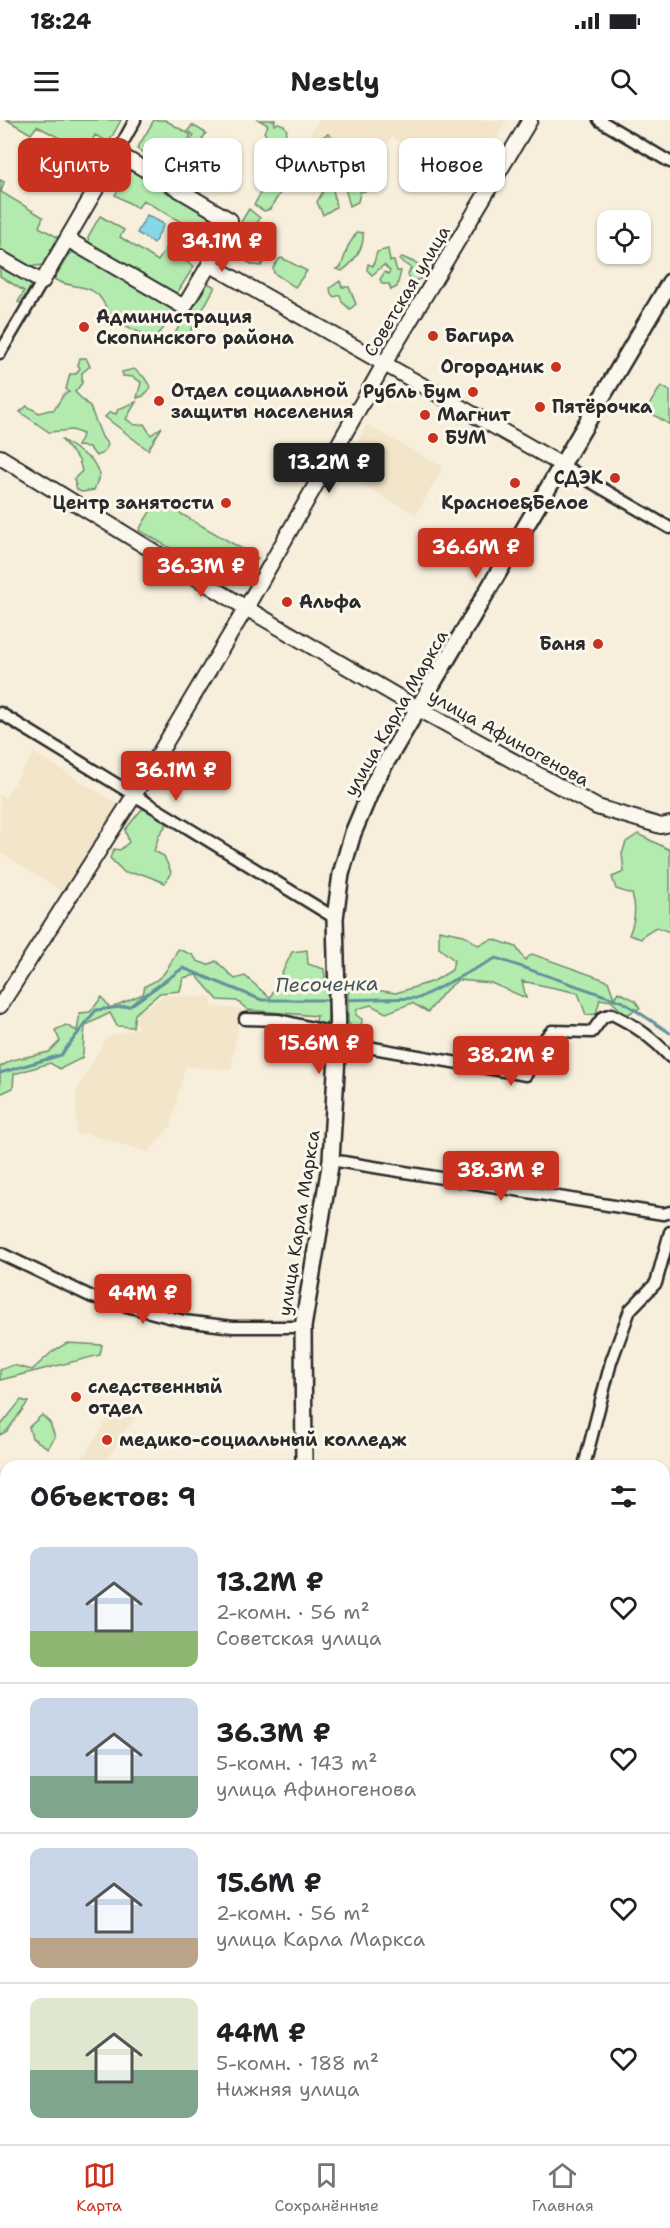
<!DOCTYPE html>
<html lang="ru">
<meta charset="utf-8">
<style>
:root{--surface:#fff;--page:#f6f6f6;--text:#202124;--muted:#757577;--line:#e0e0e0;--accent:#c8321e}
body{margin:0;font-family:"Shantell Sans",sans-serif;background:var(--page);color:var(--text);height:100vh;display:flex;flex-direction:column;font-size:22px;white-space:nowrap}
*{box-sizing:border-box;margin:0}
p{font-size:20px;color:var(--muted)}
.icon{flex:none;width:33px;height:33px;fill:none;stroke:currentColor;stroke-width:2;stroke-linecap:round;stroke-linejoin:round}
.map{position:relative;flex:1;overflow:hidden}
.drawer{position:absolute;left:0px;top:1340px;width:670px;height:686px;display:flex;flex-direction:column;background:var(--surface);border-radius:18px 18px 0 0;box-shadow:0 2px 4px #0004}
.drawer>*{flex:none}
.banner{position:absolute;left:18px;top:18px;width:634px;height:54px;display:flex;gap:12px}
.tools{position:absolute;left:597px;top:90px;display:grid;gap:12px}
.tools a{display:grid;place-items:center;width:54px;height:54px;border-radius:12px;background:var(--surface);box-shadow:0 2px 4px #0004;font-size:30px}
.price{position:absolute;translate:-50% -51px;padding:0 14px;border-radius:6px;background:var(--accent);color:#fff;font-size:20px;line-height:39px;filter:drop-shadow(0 2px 3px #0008)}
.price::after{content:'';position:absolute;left:50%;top:36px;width:18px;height:14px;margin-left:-9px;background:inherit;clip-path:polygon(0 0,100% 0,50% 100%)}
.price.active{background:#222;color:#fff}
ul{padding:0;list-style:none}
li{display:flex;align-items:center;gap:18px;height:150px;padding:0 30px}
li+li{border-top:2px solid var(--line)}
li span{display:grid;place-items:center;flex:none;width:168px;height:120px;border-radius:12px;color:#555}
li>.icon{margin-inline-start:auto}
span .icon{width:72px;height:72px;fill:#fffc;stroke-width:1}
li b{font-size:26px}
h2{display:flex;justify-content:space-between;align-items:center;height:72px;padding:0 30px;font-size:26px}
.chip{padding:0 21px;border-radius:12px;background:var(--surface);box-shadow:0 2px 4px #0004;font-size:21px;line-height:54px}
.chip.active{background:var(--accent);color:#fff}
.status{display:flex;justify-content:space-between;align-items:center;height:42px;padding:0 30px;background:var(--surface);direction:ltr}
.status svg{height:16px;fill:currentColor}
header{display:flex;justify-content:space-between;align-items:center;height:78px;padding:0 30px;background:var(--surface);font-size:27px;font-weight:700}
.menu{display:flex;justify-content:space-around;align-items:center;height:84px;border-top:2px solid var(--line);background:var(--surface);font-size:16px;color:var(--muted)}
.menu a{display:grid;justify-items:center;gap:3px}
.menu .active{color:var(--accent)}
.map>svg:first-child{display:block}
.built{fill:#f2e5c9}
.green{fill:#b3ebae;stroke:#6f8b6c;stroke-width:1.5}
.water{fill:#89d6e8;stroke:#63929c;stroke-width:1.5}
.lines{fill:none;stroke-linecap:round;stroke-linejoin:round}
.stream{stroke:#63929c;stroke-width:3}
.minor-casing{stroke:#2b2b2b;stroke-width:15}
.tertiary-casing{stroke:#2b2b2b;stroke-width:18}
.secondary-casing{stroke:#2b2b2b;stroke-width:20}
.minor{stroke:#fbf7ec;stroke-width:10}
.tertiary{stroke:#fbf7ec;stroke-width:14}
.secondary{stroke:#fbf7ec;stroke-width:15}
.poi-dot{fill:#c8321e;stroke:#fbf7ec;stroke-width:2}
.labels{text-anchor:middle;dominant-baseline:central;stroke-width:6;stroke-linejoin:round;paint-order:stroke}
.street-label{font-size:18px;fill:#2b2b2b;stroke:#fbf7ec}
.poi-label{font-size:18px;font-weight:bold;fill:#2b2b2b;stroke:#fbf7ec;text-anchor:start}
.water-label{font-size:20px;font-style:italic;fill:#42565a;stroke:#fbf7ec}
</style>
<div class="status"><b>18:24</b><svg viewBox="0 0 49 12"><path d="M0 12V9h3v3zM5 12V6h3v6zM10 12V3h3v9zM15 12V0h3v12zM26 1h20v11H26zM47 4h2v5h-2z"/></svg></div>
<header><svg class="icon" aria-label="menu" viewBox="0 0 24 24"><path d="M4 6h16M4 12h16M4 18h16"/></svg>Nestly<svg class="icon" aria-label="search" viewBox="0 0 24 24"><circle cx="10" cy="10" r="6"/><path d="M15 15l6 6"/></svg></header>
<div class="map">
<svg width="670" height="2024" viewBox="0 0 670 2024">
<rect width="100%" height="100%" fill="#f7efdc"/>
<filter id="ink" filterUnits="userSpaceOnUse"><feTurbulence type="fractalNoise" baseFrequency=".0167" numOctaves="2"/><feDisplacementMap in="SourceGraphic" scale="12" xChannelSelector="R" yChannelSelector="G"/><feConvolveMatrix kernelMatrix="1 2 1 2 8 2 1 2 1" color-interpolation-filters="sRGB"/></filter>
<g filter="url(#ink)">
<path class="built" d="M319 0H507L483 44 446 22 435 43 392 17 374 47 310 14Z
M367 305 443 347 416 395 340 353Z
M34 633 121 686 66 774 0 732V675L5 678Z
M164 875 212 877 211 886 241 889 231 949 185 947 171 1006 148 1032 87 1014H76V972L107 917 137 908V894Z
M118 1283 136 1295 103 1345H78Z"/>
<path class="green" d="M7 0H121L109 22 95 15 91 23 83 19 76 27 37 6 31 14Z
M154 0H165L191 15 171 49 137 29Z
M259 0H275L274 5 278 3 284 5 287 11C283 19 277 20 269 20L264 12 268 5Z
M192 5 206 13 179 58 174 49 194 15 188 11Z
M328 14C346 29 366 41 384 57 377 66 372 71 360 72L358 82 350 86 341 54 347 37 342 32 323 34 312 23Z
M289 23 298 24 304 35 270 89 264 91 254 85Z
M451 27 480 45 478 48 481 50 478 56 461 47 445 72 432 63Z
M137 51 218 99 202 127 176 112 181 102 143 80 138 88 115 75 129 52Z
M0 60 4 62 1 72 43 97 39 107 59 118 43 145 29 147 0 132Z
M329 61 332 62 336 87 323 95 317 82Z
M249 89 260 98 253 111 254 119 270 132 261 146 253 145 230 132 229 122Z
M100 96 124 110 120 117 158 141 166 129 194 146 176 175 89 123 88 117Z
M357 112 363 113C365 127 353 143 342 151L336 149 341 147 348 126Z
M388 129 390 141H394L397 151H401L397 167 391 170 389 164H382L380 159 385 152 388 154 390 151 384 145 372 155 367 150 368 144 373 146 377 132Z
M76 131 173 187C173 198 162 212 153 218 143 214 118 204 111 195 106 189 104 181 98 175 85 163 70 169 54 159L69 134Z
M402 137 418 144 427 152 426 157 411 162 408 154 411 148 399 140Z
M282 138 307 151 295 167 274 153 273 148 279 139Z
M0 145 28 161 31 166 21 183 18 182 24 171 0 156Z
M204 161 215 167 183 225 172 219Z
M340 161 342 167H349L356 184 350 189 342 182 340 175 335 177 331 174 330 168Z
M80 238H86L90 246 82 253V263L75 272 90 287 102 317 108 325 103 333 96 336 89 327 77 326 83 314 72 310 49 312 20 292 27 286 39 293 49 290H54L64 274 69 272 66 269 70 254H76L80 248 78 245Z
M134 249 144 257 151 268 143 276 137 278 141 262 133 257 123 256 122 252Z
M661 266 670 271V305L646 290Z
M136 282 126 299 135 305 144 304 151 315 162 307 148 330 105 297 110 292 116 294 118 289Z
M61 319 92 340 100 354 94 370 82 372 77 370 74 359 82 351 79 340Z
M157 380 258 438C250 451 247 462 230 463L139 410Z
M147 687 169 701 159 715 154 731 164 736 171 752 165 763 142 754 125 753 110 738 114 729 120 730 129 722 125 710 141 690Z
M638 714 670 730V812L656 807 646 813 641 819 629 815C635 801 637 788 632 774L616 769 612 757 624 752 622 734 626 722Z
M439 810 464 815 478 825 493 819 516 827 525 840 532 834 608 861 614 878 618 872 635 880 640 888 626 895 611 881 600 879 596 894 586 895 578 873 522 861 526 878 491 863 458 860 446 870 428 892 412 883 386 893 371 885 357 889 356 895 362 899 361 909 359 914 361 920 358 924 347 918 353 910 348 902V871L367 869 396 873 434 861 452 850 454 840 439 828Z
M178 829 193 835 197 841 208 845 216 841 235 859 245 856 270 878 292 832 307 830 308 844 324 849 325 858 321 866 329 875 328 902 323 905 316 901 317 896 248 890 237 881 218 880 196 855 183 858 180 871 160 873 135 894 133 907 117 906 110 893 86 905C82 916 85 926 82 938L60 949 50 943 14 954 13 968 0 974V947L12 940 49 932 60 921 55 910 66 905 77 911 80 893 90 892 102 877 110 888 143 874 145 866C166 857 167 849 178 829Z
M67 1223 102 1225 100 1235 0 1260V1250L13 1245 32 1250 53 1231Z
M21 1280 28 1282 7 1311 0 1315V1304H2Z
M42 1295 50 1303 55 1317 48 1328 32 1318 29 1307Z
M6 1981V2019H56L55 2024H0V1993Z
M110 2019H211L213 2024H113Z"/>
<path class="water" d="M147 95 164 104 154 123 137 113Z"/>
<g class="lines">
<path class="stream" d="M341 880 419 878 496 838 623 882 670 913
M0 953 61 935 96 890 130 886 183 848 262 880H331"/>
<defs>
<path id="minor" d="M599 0 670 42
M117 33 135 0
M0 233 42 162
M562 345 670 408
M0 593 335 798
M245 899 279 900 338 914 345 923 526 955C534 940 539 922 552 911L592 912 603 897 612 894C635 905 653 918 670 937
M331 1040 663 1094 670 1092
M0 1133 92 1177 184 1201 233 1207H303
M584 1346 611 1242 630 1190 656 1163 670 1112
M0 1495 6 1496
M664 1503H670
M664 1627H665
M664 1750H670
M664 1886H670
M0 1983 6 1971
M539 2024V2019"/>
<path id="tertiary" d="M0 138 42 162 117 33 230 100 222 123 184 187 67 119
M209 144 562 345
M0 337 246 488 419 589 597 687 661 706 670 704
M0 886 135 674 246 488 384 244 530 0"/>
<path id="secondary" d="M304 1346 303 1207 331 1040 338 918 335 798 341 754 353 713 375 661 670 162
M307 2024 308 2019"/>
</defs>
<use href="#minor" class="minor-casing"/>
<use href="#tertiary" class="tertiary-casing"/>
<use href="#secondary" class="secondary-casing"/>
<use href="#minor" class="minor"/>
<use href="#tertiary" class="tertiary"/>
<use href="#secondary" class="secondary"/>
</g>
</g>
<g class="poi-dot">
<circle cx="84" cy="207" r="6"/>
<circle cx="433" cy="216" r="6"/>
<circle cx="556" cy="247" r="6"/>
<circle cx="473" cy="272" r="6"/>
<circle cx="159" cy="281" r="6"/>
<circle cx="540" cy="287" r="6"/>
<circle cx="425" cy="295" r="6"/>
<circle cx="433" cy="318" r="6"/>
<circle cx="615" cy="358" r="6"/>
<circle cx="515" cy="363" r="6"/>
<circle cx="226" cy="383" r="6"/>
<circle cx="287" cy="482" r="6"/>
<circle cx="598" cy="524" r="6"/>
<circle cx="76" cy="1277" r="6"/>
<circle cx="107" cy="1320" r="6"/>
</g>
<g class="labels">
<g class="street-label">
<text transform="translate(407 171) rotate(-59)">Советская улица</text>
<text transform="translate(396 593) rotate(-60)">улица Карла Маркса</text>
<text transform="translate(509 618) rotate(29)">улица Афиногенова</text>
<text transform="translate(299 1103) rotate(-81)">улица Карла Маркса</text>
</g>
<g class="poi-label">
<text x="96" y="197">Администрация<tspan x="96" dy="21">Скопинского района</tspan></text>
<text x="445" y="216">Багира</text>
<text x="544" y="247" text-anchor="end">Огородник</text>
<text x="171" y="271">Отдел социальной<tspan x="171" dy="21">защиты населения</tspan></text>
<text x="461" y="272" text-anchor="end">Рубль Бум</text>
<text x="552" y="287">Пятёрочка</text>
<text x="437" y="295">Магнит</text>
<text x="445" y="318">БУМ</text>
<text x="603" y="358" text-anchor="end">СДЭК</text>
<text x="214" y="383" text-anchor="end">Центр занятости</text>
<text x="515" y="383" text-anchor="middle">Красное&amp;Белое</text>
<text x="299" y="482">Альфа</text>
<text x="586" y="524" text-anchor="end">Баня</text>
<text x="88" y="1267">следственный<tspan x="88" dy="21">отдел</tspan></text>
<text x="119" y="1320">медико-социальный колледж</text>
</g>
<g class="water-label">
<text transform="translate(327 864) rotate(-1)">Песоченка</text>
</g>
</g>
</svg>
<div class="tools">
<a><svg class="icon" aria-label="locate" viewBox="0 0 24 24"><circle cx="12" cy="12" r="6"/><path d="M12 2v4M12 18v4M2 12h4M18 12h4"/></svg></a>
</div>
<b class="price" style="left:222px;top:153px">34.1M ₽</b>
<b class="price active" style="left:329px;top:374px">13.2M ₽</b>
<b class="price" style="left:476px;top:459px">36.6M ₽</b>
<b class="price" style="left:201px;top:478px">36.3M ₽</b>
<b class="price" style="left:176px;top:682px">36.1M ₽</b>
<b class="price" style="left:319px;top:955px">15.6M ₽</b>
<b class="price" style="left:511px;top:967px">38.2M ₽</b>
<b class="price" style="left:501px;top:1082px">38.3M ₽</b>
<b class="price" style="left:143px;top:1205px">44M ₽</b>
<div class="banner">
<a class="chip active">Купить</a>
<a class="chip">Снять</a>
<a class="chip">Фильтры</a>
<a class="chip">Новое</a>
</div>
<section class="drawer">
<h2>Объектов: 9<svg class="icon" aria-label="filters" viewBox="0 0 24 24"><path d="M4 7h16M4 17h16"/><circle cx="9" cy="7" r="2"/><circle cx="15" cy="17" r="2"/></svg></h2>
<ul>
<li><span style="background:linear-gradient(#c9d6e8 70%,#8fb573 0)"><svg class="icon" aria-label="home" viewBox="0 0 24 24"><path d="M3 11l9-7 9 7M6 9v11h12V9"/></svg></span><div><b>13.2M ₽</b><p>2-комн. · 56 m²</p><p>Советская улица</p></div><svg class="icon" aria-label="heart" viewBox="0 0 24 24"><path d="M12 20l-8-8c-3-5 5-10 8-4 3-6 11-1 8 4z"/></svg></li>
<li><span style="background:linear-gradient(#c9d6e8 65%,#7fa58c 0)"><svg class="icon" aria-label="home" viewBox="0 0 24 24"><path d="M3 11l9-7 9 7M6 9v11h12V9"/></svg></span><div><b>36.3M ₽</b><p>5-комн. · 143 m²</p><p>улица Афиногенова</p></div><svg class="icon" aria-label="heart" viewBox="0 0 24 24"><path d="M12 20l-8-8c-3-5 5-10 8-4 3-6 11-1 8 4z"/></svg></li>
<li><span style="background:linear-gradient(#c9d6e8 75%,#b9a48a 0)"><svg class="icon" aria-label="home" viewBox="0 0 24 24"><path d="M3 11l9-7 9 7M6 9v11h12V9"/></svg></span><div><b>15.6M ₽</b><p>2-комн. · 56 m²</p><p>улица Карла Маркса</p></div><svg class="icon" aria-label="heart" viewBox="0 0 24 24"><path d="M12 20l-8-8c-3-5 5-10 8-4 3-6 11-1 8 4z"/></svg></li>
<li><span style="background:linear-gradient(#dfe7d0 60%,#7fa58c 0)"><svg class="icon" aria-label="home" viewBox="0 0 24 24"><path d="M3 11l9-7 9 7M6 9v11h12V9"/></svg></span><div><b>44M ₽</b><p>5-комн. · 188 m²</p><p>Нижняя улица</p></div><svg class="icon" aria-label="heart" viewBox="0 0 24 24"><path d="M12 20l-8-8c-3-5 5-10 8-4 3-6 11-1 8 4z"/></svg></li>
</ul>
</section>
</div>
<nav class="menu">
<a class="active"><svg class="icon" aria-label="map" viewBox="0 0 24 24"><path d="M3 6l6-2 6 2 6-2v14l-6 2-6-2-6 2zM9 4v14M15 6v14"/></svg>Карта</a>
<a><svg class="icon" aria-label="saved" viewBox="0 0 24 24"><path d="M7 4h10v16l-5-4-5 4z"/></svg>Сохранённые</a>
<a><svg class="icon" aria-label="home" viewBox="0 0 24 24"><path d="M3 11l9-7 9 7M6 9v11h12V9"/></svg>Главная</a>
</nav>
